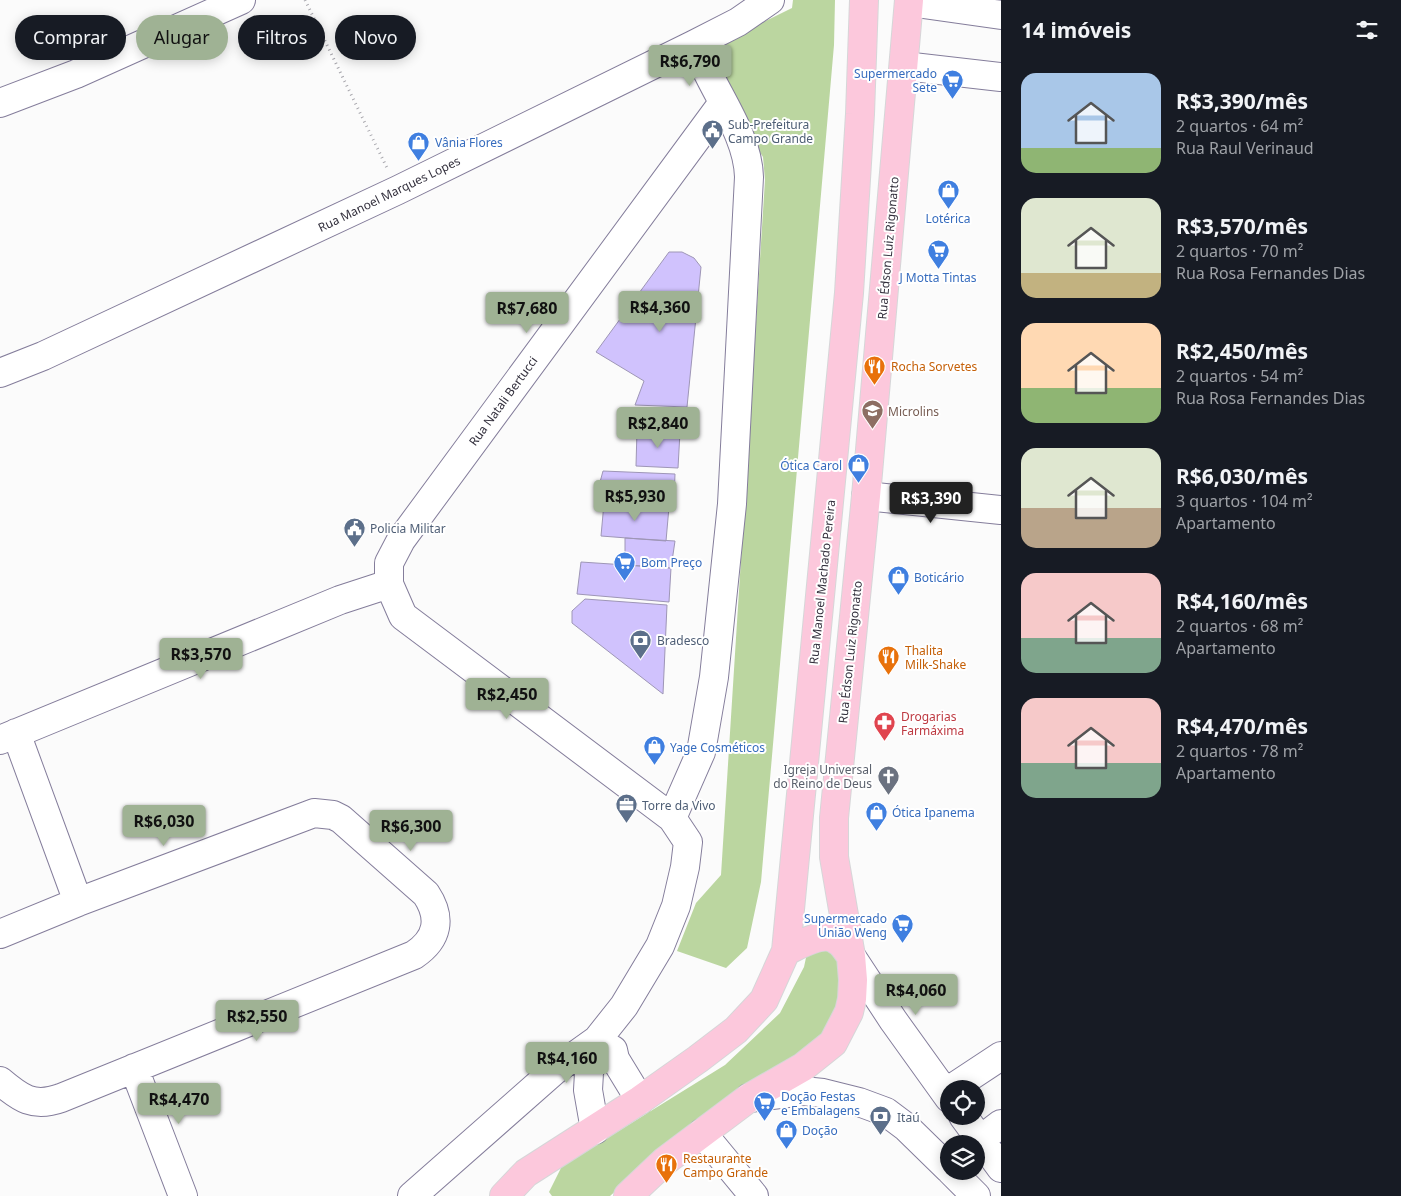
<!DOCTYPE html>
<html lang="pt">
<meta charset="utf-8">
<style>
:root{--surface:#171b24;--page:#242831;--text:#f1f3f6;--muted:#9ea1a6;--accent:#9fb294}
body{margin:0;font-family:"Noto Sans",sans-serif;background:var(--page);color:var(--text);height:100vh;display:flex;flex-direction:column;font-size:19px;white-space:nowrap}
*{box-sizing:border-box;margin:0}
p{font-size:16px;color:var(--muted)}
.icon{flex:none;width:28px;height:28px;fill:none;stroke:currentColor;stroke-width:2;stroke-linecap:round;stroke-linejoin:round}
.map{position:relative;flex:1;overflow:hidden}
.sheet{display:flex;flex-direction:column;background:var(--surface);width:400px}
.sheet>*{flex:none}
.top-card{position:absolute;left:15px;top:15px;width:475px;height:45px;display:flex;gap:10px}
.fabs{position:absolute;left:940px;top:1080px;display:grid;gap:10px}
.fabs a{display:grid;place-items:center;width:45px;height:45px;border-radius:50%;background:var(--surface);box-shadow:0 2px 12px #0003;font-size:25px}
.price{position:absolute;translate:-50% -42px;padding:0 11px;border-radius:5px;background:var(--accent);color:#111;font-size:16px;line-height:32px;filter:drop-shadow(0 1px 2px #0008)}
.price::after{content:'';position:absolute;left:50%;top:30px;width:15px;height:11px;margin-left:-8px;background:inherit;clip-path:polygon(0 0,100% 0,50% 100%)}
.price.selected{background:#222;color:#fff}
ul{padding:0;list-style:none}
li{display:flex;align-items:center;gap:15px;height:125px;padding:0 20px}
li span{display:grid;place-items:center;flex:none;width:140px;height:100px;border-radius:15px;color:#555}
li>.icon{margin-inline-start:auto}
span .icon{width:60px;height:60px;fill:#fffc;stroke-width:1}
li b{font-size:21px}
h2{display:flex;justify-content:space-between;align-items:center;height:60px;padding:0 20px;font-size:21px}
.chip{padding:0 18px;border-radius:22px;background:var(--surface);box-shadow:0 2px 12px #0003;font-size:18px;line-height:45px}
.chip.selected{background:var(--accent);color:#111}
main{display:flex;flex:1;min-height:0}
.map>svg:first-child{display:block}
.green{fill:#bbd6a0}
.building{fill:#d0c2fd;stroke:#9e96b6}
.lines{fill:none;stroke-linecap:round;stroke-linejoin:round}
.minor-casing{stroke:#847d9b;stroke-width:30}
.major-casing{stroke:#d6d6d8;stroke-width:30}
.path{stroke:#a7a6ac;stroke-width:3;stroke-dasharray:1 4;stroke-linecap:butt}
.minor{stroke:#fff;stroke-width:28}
.major{stroke:#fcc8dc;stroke-width:28}
.labels{text-anchor:middle;dominant-baseline:central;stroke-width:4;stroke-linejoin:round;paint-order:stroke}
.shop-label{font-size:12px;fill:#366cbe;stroke:#fff;text-anchor:start}
.service-label{font-size:12px;fill:#4e5e75;stroke:#fff;text-anchor:start}
.street-label{font-size:12px;fill:#33303d;stroke:#fff}
.food-label{font-size:12px;fill:#c56008;stroke:#fff;text-anchor:start}
.education-label{font-size:12px;fill:#785e54;stroke:#fff;text-anchor:start}
.health-label{font-size:12px;fill:#be3a42;stroke:#fff;text-anchor:start}
.worship-label{font-size:12px;fill:#5b616d;stroke:#fff;text-anchor:end}
</style>
<main>
<div class="map">
<svg width="1001" height="1196" viewBox="0 0 1001 1196">
<rect width="100%" height="100%" fill="#fbfbfb"/>
<path class="green" d="M793 0H835L834 45 761 882 747 948 726 968 677 951 696 903 721 875 765 180 763 157 738 118 712 54 727 40 792 8Z
M823 946 839 954 840 1011 808 1053 667 1145 610 1196H552L549 1192 562 1166 725 1065 780 1013 804 967 807 953Z"/>
<path class="building" d="M669 252H682L694 258 701 267 687 407 635 405 644 381 596 352Z
M637 430 680 432 678 468 636 466Z
M603 471 675 474 674 500 596 497Z
M604 503 669 507 666 541 601 536Z
M625 538 675 541 671 568 625 565Z
M581 562 671 568 669 602 577 594Z
M585 599 667 605 663 694 572 623V611Z"/>
<g class="lines">
<defs>
<path id="minor" d="M909 2 1001 15
M904 66 1001 77
M0 103 76 74 241 0
M0 373 43 356 398 190 693 45 738 22 770 0
M866 496 1001 510
M16 733 78 902
M0 740 340 600 389 584
M672 818 701 752 714 677 732 504 749 177C748 132 711 89 696 46L693 45
M0 934 78 902 314 813 333 815 341 819 426 894C442 918 438 939 414 955L61 1098C33 1108 20 1098 0 1081
M851 956 893 1020 949 1098
M597 1040 613 1050 615 1059 640 1100
M134 1068 183 1196
M951 1089 1001 1056
M749 1098 803 1091 823 1093 859 1102 886 1112 906 1127 949 1169
M963 1116 1001 1168
M595 1130 588 1090 589 1073 597 1040
M702 1133 754 1196
M980 1140 1001 1124
M951 1171 976 1196
M412 1196 555 1070 597 1040 624 1006 660 946 676 906 685 867 688 842 672 818 403 616 389 584V563L401 540 722 104"/>
<path id="major" d="M786 951C800 945 824 929 838 941 843 944 847 951 851 956
M504 1196 526 1173 640 1100 698 1059 736 1030 764 1000 786 951 849 293 860 114 864 0
M628 1196 665 1161 749 1098 803 1067 833 1043 849 1012 852 999 853 980 851 956 834 857V818L866 496 909 0"/>
</defs>
<use href="#minor" class="minor-casing"/>
<use href="#major" class="major-casing"/>
<path class="path" d="M305 0 387 168"/>
<use href="#minor" class="minor"/>
<use href="#major" class="major"/>
</g>
<defs>
<symbol id="supermarket-pin" viewBox="-11 -11 22 30"><path d="M0 17L-7.5 6A9.5 9.5 0 1 1 7.5 6Z" fill="#3f7fe0" stroke="#fff"/><path d="M-6-5.5h2.5l.6 2H6L4.5 2H-2.5L-4.4-4H-6ZM-1.5 3.2a1.3 1.3 0 1 0 .1 0ZM3 3.2a1.3 1.3 0 1 0 .1 0Z" fill="#fff"/></symbol>
<symbol id="civic-pin" viewBox="-11 -11 22 30"><path d="M0 17L-7.5 6A9.5 9.5 0 1 1 7.5 6Z" fill="#5c6f8a" stroke="#fff"/><path d="M-.6-6.5H3V-4.5H.6V-3L4-1V1h2V6H-6V1h2V-1L-.6-3ZM-1.2 2.5V6h2.4V2.5Z" fill="#fff"/></symbol>
<symbol id="shop-pin" viewBox="-11 -11 22 30"><path d="M0 17L-7.5 6A9.5 9.5 0 1 1 7.5 6Z" fill="#3f7fe0" stroke="#fff"/><path d="M-5-2.5h2.3a2.7 3.5 0 0 1 5.4 0H5L5.5 6h-11ZM-1.5-2.5h3a1.5 2.3 0 0 0-3 0Z" fill="#fff"/></symbol>
<symbol id="restaurant-pin" viewBox="-11 -11 22 30"><path d="M0 17L-7.5 6A9.5 9.5 0 1 1 7.5 6Z" fill="#e8710a" stroke="#fff"/><path d="M-5-6h1v4h1v-4h1v4h1v-4h1v5L-1.5 .5V6h-2V.5L-5-1ZM5-6V6H3V1.5H1.5Q1.5-4 5-6Z" fill="#fff"/></symbol>
<symbol id="university-pin" viewBox="-11 -11 22 30"><path d="M0 17L-7.5 6A9.5 9.5 0 1 1 7.5 6Z" fill="#8d6e63" stroke="#fff"/><path d="M0-5L7-2L0 1L-7-2ZM-4 1L0 2.5L4 1V4Q0 6-4 4Z" fill="#fff"/></symbol>
<symbol id="bank-pin" viewBox="-11 -11 22 30"><path d="M0 17L-7.5 6A9.5 9.5 0 1 1 7.5 6Z" fill="#5c6f8a" stroke="#fff"/><path d="M-6-4H6V4H-6ZM0-2.3a2.3 2.3 0 1 0 0 4.6a2.3 2.3 0 1 0 0-4.6Z" fill="#fff"/></symbol>
<symbol id="pharmacy-pin" viewBox="-11 -11 22 30"><path d="M0 17L-7.5 6A9.5 9.5 0 1 1 7.5 6Z" fill="#e0444e" stroke="#fff"/><path d="M-2-6h4v4h4v4h-4v4h-4v-4h-4v-4h4Z" fill="#fff"/></symbol>
<symbol id="church-pin" viewBox="-11 -11 22 30"><path d="M0 17L-7.5 6A9.5 9.5 0 1 1 7.5 6Z" fill="#6b7280" stroke="#fff"/><path d="M-1.2-6h2.4v3.5h3.3v2.4h-3.3V6h-2.4V-.1h-3.3v-2.4h3.3Z" fill="#fff"/></symbol>
<symbol id="office-pin" viewBox="-11 -11 22 30"><path d="M0 17L-7.5 6A9.5 9.5 0 1 1 7.5 6Z" fill="#5c6f8a" stroke="#fff"/><path d="M-6-3h4V-5.5h4V-3h4V5H-6ZM-1-4.5V-3h2v-1.5ZM-6 0V1H6V0Z" fill="#fff"/></symbol>
</defs>
<g fill-rule="evenodd">
<use href="#supermarket-pin" x="940" y="68" width="25" height="34"/>
<use href="#civic-pin" x="700" y="118" width="25" height="34"/>
<use href="#shop-pin" x="406" y="130" width="25" height="34"/>
<use href="#shop-pin" x="936" y="178" width="25" height="34"/>
<use href="#supermarket-pin" x="926" y="238" width="25" height="34"/>
<use href="#restaurant-pin" x="862" y="354" width="25" height="34"/>
<use href="#university-pin" x="860" y="398" width="25" height="34"/>
<use href="#shop-pin" x="846" y="452" width="25" height="34"/>
<use href="#civic-pin" x="342" y="516" width="25" height="34"/>
<use href="#supermarket-pin" x="612" y="550" width="25" height="34"/>
<use href="#shop-pin" x="886" y="564" width="25" height="34"/>
<use href="#bank-pin" x="628" y="628" width="25" height="34"/>
<use href="#restaurant-pin" x="876" y="644" width="25" height="34"/>
<use href="#pharmacy-pin" x="872" y="710" width="25" height="34"/>
<use href="#shop-pin" x="642" y="734" width="25" height="34"/>
<use href="#church-pin" x="876" y="764" width="25" height="34"/>
<use href="#office-pin" x="614" y="792" width="25" height="34"/>
<use href="#shop-pin" x="864" y="800" width="25" height="34"/>
<use href="#supermarket-pin" x="890" y="912" width="25" height="34"/>
<use href="#supermarket-pin" x="752" y="1090" width="25" height="34"/>
<use href="#bank-pin" x="868" y="1104" width="25" height="34"/>
<use href="#shop-pin" x="774" y="1118" width="25" height="34"/>
<use href="#restaurant-pin" x="654" y="1152" width="25" height="34"/>
</g>
<g class="labels">
<g class="shop-label">
<text x="937" y="73" text-anchor="end">Supermercado<tspan x="937" dy="14">Sete</tspan></text>
<text x="435" y="142">Vânia Flores</text>
<text x="948" y="218" text-anchor="middle">Lotérica</text>
<text x="938" y="277" text-anchor="middle">J Motta Tintas</text>
<text x="842" y="465" text-anchor="end">Ótica Carol</text>
<text x="641" y="562">Bom Preço</text>
<text x="914" y="577">Boticário</text>
<text x="670" y="747">Yage Cosméticos</text>
<text x="892" y="812">Ótica Ipanema</text>
<text x="887" y="918" text-anchor="end">Supermercado<tspan x="887" dy="14">União Weng</tspan></text>
<text x="781" y="1096">Doção Festas<tspan x="781" dy="14">e Embalagens</tspan></text>
<text x="802" y="1130">Doção</text>
</g>
<g class="service-label">
<text x="728" y="124">Sub-Prefeitura<tspan x="728" dy="14">Campo Grande</tspan></text>
<text x="370" y="528">Policia Militar</text>
<text x="657" y="640">Bradesco</text>
<text x="642" y="805">Torre da Vivo</text>
<text x="897" y="1117">Itaú</text>
</g>
<g class="street-label">
<text transform="translate(389 194) rotate(-26)">Rua Manoel Marques Lopes</text>
<text transform="translate(888 248) rotate(-85)">Rua Édson Luiz Rigonatto</text>
<text transform="translate(503 401) rotate(-54)">Rua Natali Bertucci</text>
<text transform="translate(822 582) rotate(-84)">Rua Manoel Machado Pereira</text>
<text transform="translate(850 652) rotate(-84)">Rua Édson Luiz Rigonatto</text>
</g>
<g class="food-label">
<text x="891" y="366">Rocha Sorvetes</text>
<text x="905" y="650">Thalita<tspan x="905" dy="14">Milk-Shake</tspan></text>
<text x="683" y="1158">Restaurante<tspan x="683" dy="14">Campo Grande</tspan></text>
</g>
<g class="education-label">
<text x="888" y="411">Microlins</text>
</g>
<g class="health-label">
<text x="901" y="716">Drogarias<tspan x="901" dy="14">Farmáxima</tspan></text>
</g>
<g class="worship-label">
<text x="872" y="769">Igreja Universal<tspan x="872" dy="14">do Reino de Deus</tspan></text>
</g>
</g>
</svg>
<div class="fabs">
<a><svg class="icon" aria-label="locate" viewBox="0 0 24 24"><circle cx="12" cy="12" r="6"/><path d="M12 2v4M12 18v4M2 12h4M18 12h4"/></svg></a>
<a><svg class="icon" aria-label="layers" viewBox="0 0 24 24"><path d="M12 4l9 5-9 5-9-5zM3 14l9 5 9-5"/></svg></a>
</div>
<b class="price" style="left:690px;top:87px">R$6,790</b>
<b class="price" style="left:660px;top:333px">R$4,360</b>
<b class="price" style="left:527px;top:334px">R$7,680</b>
<b class="price" style="left:658px;top:449px">R$2,840</b>
<b class="price" style="left:635px;top:522px">R$5,930</b>
<b class="price selected" style="left:931px;top:524px">R$3,390</b>
<b class="price" style="left:201px;top:680px">R$3,570</b>
<b class="price" style="left:507px;top:720px">R$2,450</b>
<b class="price" style="left:164px;top:847px">R$6,030</b>
<b class="price" style="left:411px;top:852px">R$6,300</b>
<b class="price" style="left:916px;top:1016px">R$4,060</b>
<b class="price" style="left:257px;top:1042px">R$2,550</b>
<b class="price" style="left:567px;top:1084px">R$4,160</b>
<b class="price" style="left:179px;top:1125px">R$4,470</b>
<div class="top-card">
<a class="chip">Comprar</a>
<a class="chip selected">Alugar</a>
<a class="chip">Filtros</a>
<a class="chip">Novo</a>
</div>
</div>
<section class="sheet">
<h2>14 imóveis<svg class="icon" aria-label="filters" viewBox="0 0 24 24"><path d="M4 7h16M4 17h16"/><circle cx="9" cy="7" r="2"/><circle cx="15" cy="17" r="2"/></svg></h2>
<ul>
<li><span style="background:linear-gradient(#a9c7e8 75%,#8fb573 0)"><svg class="icon" aria-label="home" viewBox="0 0 24 24"><path d="M3 11l9-7 9 7M6 9v11h12V9"/></svg></span><div><b>R$3,390/mês</b><p>2 quartos · 64 m²</p><p>Rua Raul Verinaud</p></div></li>
<li><span style="background:linear-gradient(#dfe7d0 75%,#c2b280 0)"><svg class="icon" aria-label="home" viewBox="0 0 24 24"><path d="M3 11l9-7 9 7M6 9v11h12V9"/></svg></span><div><b>R$3,570/mês</b><p>2 quartos · 70 m²</p><p>Rua Rosa Fernandes Dias</p></div></li>
<li><span style="background:linear-gradient(#ffd9b3 65%,#8fb573 0)"><svg class="icon" aria-label="home" viewBox="0 0 24 24"><path d="M3 11l9-7 9 7M6 9v11h12V9"/></svg></span><div><b>R$2,450/mês</b><p>2 quartos · 54 m²</p><p>Rua Rosa Fernandes Dias</p></div></li>
<li><span style="background:linear-gradient(#dfe7d0 60%,#b9a48a 0)"><svg class="icon" aria-label="home" viewBox="0 0 24 24"><path d="M3 11l9-7 9 7M6 9v11h12V9"/></svg></span><div><b>R$6,030/mês</b><p>3 quartos · 104 m²</p><p>Apartamento</p></div></li>
<li><span style="background:linear-gradient(#f6c9c9 65%,#7fa58c 0)"><svg class="icon" aria-label="home" viewBox="0 0 24 24"><path d="M3 11l9-7 9 7M6 9v11h12V9"/></svg></span><div><b>R$4,160/mês</b><p>2 quartos · 68 m²</p><p>Apartamento</p></div></li>
<li><span style="background:linear-gradient(#f6c9c9 65%,#7fa58c 0)"><svg class="icon" aria-label="home" viewBox="0 0 24 24"><path d="M3 11l9-7 9 7M6 9v11h12V9"/></svg></span><div><b>R$4,470/mês</b><p>2 quartos · 78 m²</p><p>Apartamento</p></div></li>
</ul>
</section>
</main>
